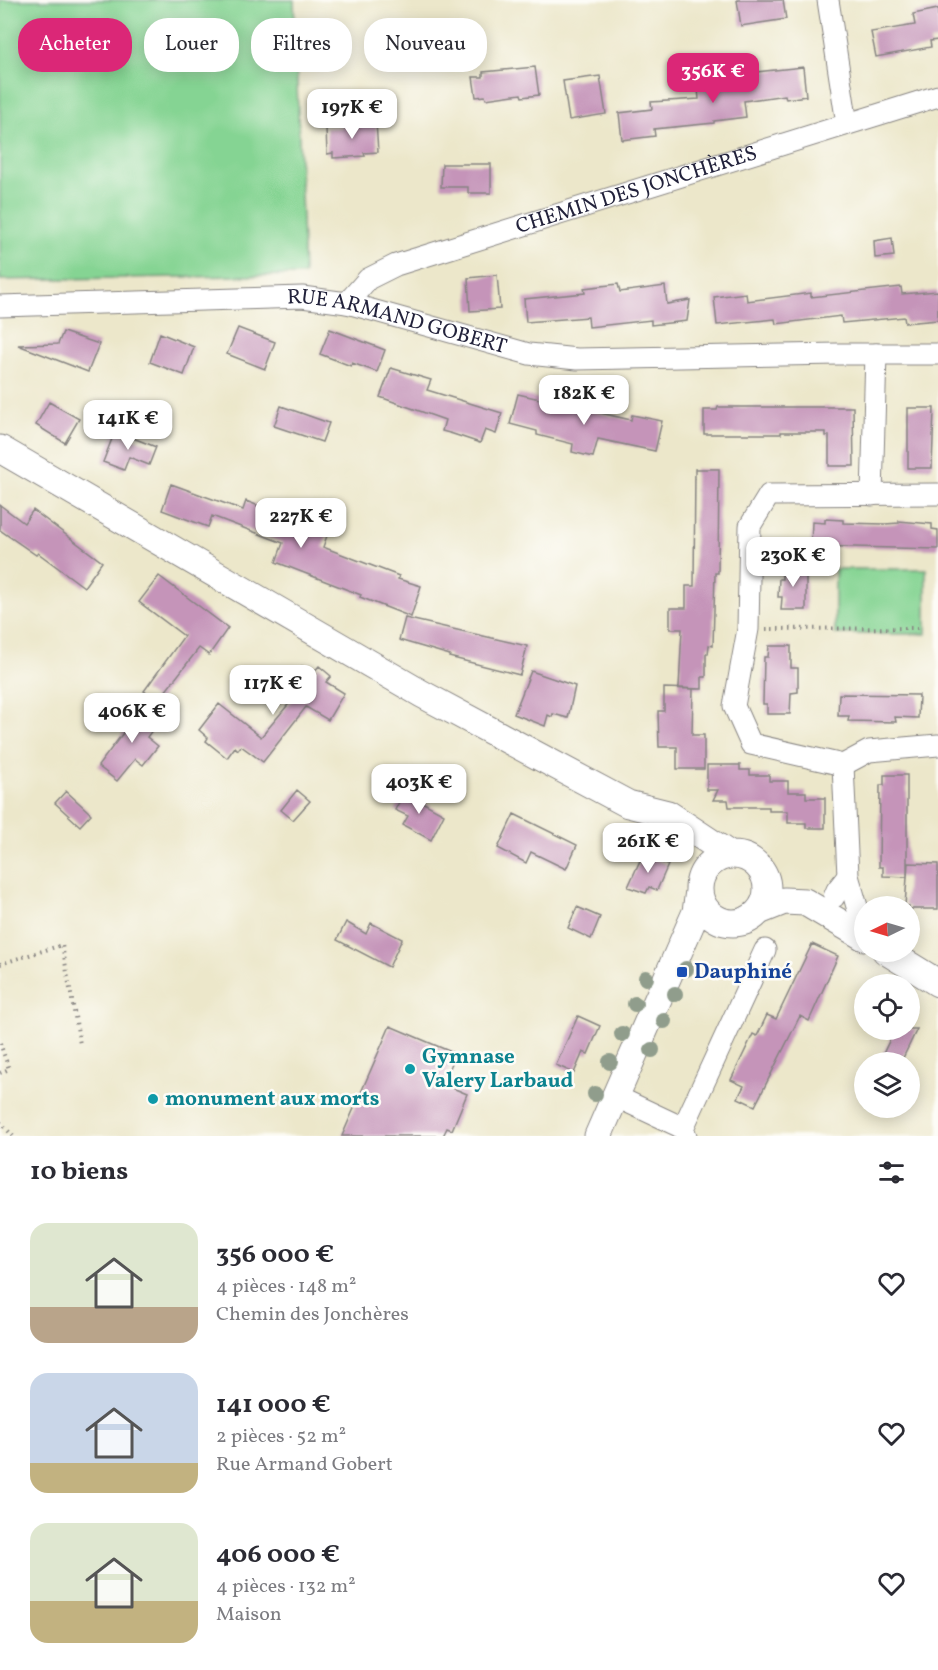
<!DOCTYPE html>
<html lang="fr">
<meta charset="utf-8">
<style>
:root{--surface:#fff;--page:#f2f2f3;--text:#2b2b33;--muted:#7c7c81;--accent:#db2777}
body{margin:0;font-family:Vollkorn,serif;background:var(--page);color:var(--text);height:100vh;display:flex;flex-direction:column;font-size:22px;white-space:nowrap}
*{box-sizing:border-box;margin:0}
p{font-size:20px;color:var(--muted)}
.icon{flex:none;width:33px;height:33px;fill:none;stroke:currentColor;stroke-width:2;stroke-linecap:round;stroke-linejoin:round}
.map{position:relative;height:1136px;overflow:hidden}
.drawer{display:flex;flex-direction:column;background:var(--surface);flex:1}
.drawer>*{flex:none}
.guide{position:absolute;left:18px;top:18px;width:600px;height:54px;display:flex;gap:12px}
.needle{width:39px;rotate:265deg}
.fabs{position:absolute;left:854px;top:896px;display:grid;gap:12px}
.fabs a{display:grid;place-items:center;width:66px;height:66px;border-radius:50%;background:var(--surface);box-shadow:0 3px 15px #0003;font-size:30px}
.price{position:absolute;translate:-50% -51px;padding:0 14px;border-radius:12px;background:#fff;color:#222;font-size:20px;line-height:39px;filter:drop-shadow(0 2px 3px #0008)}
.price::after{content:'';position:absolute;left:50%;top:36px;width:18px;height:14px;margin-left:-9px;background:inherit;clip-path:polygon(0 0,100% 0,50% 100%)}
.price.current{background:var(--accent);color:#fff}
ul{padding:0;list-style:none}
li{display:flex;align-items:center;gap:18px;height:150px;padding:0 30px}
li span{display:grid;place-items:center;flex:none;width:168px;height:120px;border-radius:18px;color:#555}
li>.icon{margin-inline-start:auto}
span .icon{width:72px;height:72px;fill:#fffc;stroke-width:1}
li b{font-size:26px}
h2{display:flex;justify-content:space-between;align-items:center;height:72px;padding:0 30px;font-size:26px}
.chip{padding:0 21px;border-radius:24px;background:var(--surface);box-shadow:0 3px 15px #0003;font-size:21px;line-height:54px}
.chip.current{background:var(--accent);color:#fff}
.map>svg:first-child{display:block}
.green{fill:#85d493;stroke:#547b67;stroke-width:1.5}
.building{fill:#c594b9}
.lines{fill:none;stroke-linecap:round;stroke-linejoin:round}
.minor-casing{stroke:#878482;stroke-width:23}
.major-casing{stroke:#878482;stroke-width:29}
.path{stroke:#878482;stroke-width:4;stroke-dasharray:1.5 4.5;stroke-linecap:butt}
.minor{stroke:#fff;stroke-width:21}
.major{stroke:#fff;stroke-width:27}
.tree{fill:#909d8c}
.transit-dot{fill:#1a4fb4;stroke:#fdfcf7;stroke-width:2}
.culture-dot{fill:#0f9aa8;stroke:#fdfcf7;stroke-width:2}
.labels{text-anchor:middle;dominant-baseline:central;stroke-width:5;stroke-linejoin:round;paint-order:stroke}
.street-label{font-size:21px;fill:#22223b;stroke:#fdfcf7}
.transit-label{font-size:21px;font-weight:bold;fill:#164399;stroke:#fdfcf7;text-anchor:start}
.culture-label{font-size:21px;font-weight:bold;fill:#0d838f;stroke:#fdfcf7;text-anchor:start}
</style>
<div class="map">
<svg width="938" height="1136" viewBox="0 0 938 1136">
<rect width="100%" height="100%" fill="#fdfcf7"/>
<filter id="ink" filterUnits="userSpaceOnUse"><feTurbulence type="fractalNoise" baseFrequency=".0167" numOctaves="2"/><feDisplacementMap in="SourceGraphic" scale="12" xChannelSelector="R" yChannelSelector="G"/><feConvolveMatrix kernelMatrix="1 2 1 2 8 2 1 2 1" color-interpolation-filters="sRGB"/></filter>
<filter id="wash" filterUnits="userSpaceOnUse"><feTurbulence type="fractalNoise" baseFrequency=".008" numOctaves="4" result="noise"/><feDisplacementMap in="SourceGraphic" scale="24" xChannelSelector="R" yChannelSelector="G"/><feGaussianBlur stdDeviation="1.35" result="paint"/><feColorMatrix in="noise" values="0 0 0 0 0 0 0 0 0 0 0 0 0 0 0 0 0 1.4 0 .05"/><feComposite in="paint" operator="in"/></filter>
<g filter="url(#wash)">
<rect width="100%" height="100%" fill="#ece7ca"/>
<path class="green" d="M0 0H294L304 275 0 280Z
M835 569H926V634H835Z"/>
<g id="blocks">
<path class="building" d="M737 0H783L786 19 741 26Z
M938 9V40L930 41 931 47 876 57 871 32 915 25 913 14Z
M535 67 539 95 522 97 521 94 486 99 485 96 476 97 473 77H483V72Z
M803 67 806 96 786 99 785 95 744 101 746 117 714 121V123L654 129 655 136 622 140 619 113 652 109 651 102 699 99 698 89 757 82 756 72Z
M600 76 606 114 569 120 563 81Z
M376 122 378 152 364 153 365 156 333 158V153L327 154 326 128 342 127V124Z
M442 164H491V193H468V187H441Z
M892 238 894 256 875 258 874 241Z
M497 275 500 309 470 311 468 278Z
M618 284 620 292 665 286 667 304 690 300 687 321 651 325V320L589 327 588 317 526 322 524 299 585 293 584 288Z
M901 287 902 294 938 291V320L905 323 904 317 842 323 841 316 776 324 775 319 717 325 714 297 746 293 747 301 811 293V297Z
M238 328 275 342 265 369 227 354Z
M330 329 385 350 377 372 352 363 351 366 320 354Z
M63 332 99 344 88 372 18 345 58 344Z
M160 333 194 347 184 375 150 362Z
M391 368 431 380 427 390 502 413 496 434 485 430 480 443 453 434 442 431 445 420 380 397Z
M518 394 631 420 632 415 662 421 655 451 598 439 593 457 572 452 573 444 537 435V431L510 424Z
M49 402 79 419 65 443 36 425Z
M281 406 329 423 322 442 274 426Z
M718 407H853L854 466H829V436H826V432H781V434H704V410H717Z
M908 408H934L932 468H908Z
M115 431 156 447 149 465 129 457 124 470 103 462Z
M695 469H719L718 573H715L713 646 709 645 708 654H706V677H702V689L679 688 682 629H670V608H686V586H694Z
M171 484 243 510 246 501 328 533 323 547 399 576 398 579 421 586 411 617 360 597 361 595 276 562 283 543 212 516 208 527 162 510Z
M0 505 24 523 33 510 102 562 84 587 38 553 36 555 0 530Z
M825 519 843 520V523L885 524 899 523V521L932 524V529L938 530V549L811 546 812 522 825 523Z
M782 565 806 566V610H781L782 597H778L779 579H782Z
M159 576 228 628 209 655 199 648 158 701 144 691 184 636 139 602Z
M405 618 527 646 520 675 449 657 450 655 399 640Z
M769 646H791V668H798V692L791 693 790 714H767V704H763L764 657H768Z
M302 666 312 674 319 666 331 676 326 682 344 693 328 720 306 707 263 762 241 746 238 750 235 747 227 758 206 741 208 738 199 730 219 704 261 737 292 700 282 692Z
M531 671 575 686 568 718 553 714 552 717 548 715 545 726 514 714Z
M664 688 693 689 692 735H704V769H677V747H659L658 711H664Z
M839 694 919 695 918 718 895 717 896 722 848 721 849 716H838Z
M145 704 162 717 147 737 158 746 143 765 135 759 117 781 98 766Z
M707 765H740V770H750V775H769V781H788V792H806V798H825V828H806V823H788V811H769V807H729L728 800H713L718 790H707Z
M884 775H907V877L883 876V867H879L880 785H884Z
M406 789 422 798 420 801 444 814 431 840 403 825 408 816 395 810Z
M297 790 310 801 293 820 281 810Z
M66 791 91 814 80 826 55 803Z
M514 814 577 845 566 869 531 852 526 863 498 848Z
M643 854 668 865 657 890 649 887 646 893 628 887Z
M908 863 938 864V909H909V906H905Z
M577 907 600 917 591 939 568 928Z
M346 922 366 934 371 923 402 939 389 967 337 940Z
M812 944 838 956 809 1021 800 1016 755 1106 738 1098 744 1086 731 1080 753 1034 757 1036 767 1015 776 1019Z
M578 1016 600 1026 588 1054 583 1052 574 1073 556 1065Z
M390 1026 456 1054 443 1084 467 1094 452 1130 447 1128 443 1136H342Z
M895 1029H917L901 1062H879Z"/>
</g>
</g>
<g filter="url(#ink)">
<use href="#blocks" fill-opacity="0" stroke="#878482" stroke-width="1.5"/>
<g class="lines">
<defs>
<g id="minor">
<path d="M828 0 847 124"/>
<path id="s1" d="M347 303 368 279 396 265 938 96"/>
<path id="s2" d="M0 306 302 297 347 303 529 354 577 359 838 354H938"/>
<path d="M872 495 876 354"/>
<path d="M843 765 869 751 938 745"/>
<path d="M834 897 837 890 848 876"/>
<path d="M861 920 848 876 843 765 751 744 734 706 748 629 750 526 769 495 938 494"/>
<path d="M615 1096 683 1128"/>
<path d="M686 1136 683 1128 765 950"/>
</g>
<path id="major" d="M0 449 422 694 628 804 668 814 730 855
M699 889a34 34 0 1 1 68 0a34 34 0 1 1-68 0Z
M759 911 784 901 805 902 864 937
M886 951 938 983
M598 1136 696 912 699 891"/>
</defs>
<use href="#minor" class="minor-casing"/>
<use href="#major" class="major-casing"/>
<path class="path" d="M766 629 918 628
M0 964 62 945 80 1044
M0 1043 9 1069 0 1073
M0 1122 13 1136"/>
<use href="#minor" class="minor"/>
<use href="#major" class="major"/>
</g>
<g class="tree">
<circle cx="686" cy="969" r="8"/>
<circle cx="646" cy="978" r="8"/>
<circle cx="675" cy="994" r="8"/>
<circle cx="635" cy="1004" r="8"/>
<circle cx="664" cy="1021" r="8"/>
<circle cx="622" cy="1034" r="8"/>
<circle cx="652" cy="1050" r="8"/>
<circle cx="610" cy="1062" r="8"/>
<circle cx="595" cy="1094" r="8"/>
</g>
</g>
<rect class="transit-dot" x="676" y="966" width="12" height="12" rx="3"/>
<g class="culture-dot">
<circle cx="410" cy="1069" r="6"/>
<circle cx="153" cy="1099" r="6"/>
</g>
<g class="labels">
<g class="street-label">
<text stroke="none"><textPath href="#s1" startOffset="315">CHEMIN DES JONCHÈRES</textPath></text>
<text stroke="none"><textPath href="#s2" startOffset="400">RUE ARMAND GOBERT</textPath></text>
</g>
<g class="transit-label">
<text x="694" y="972">Dauphiné</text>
</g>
<g class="culture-label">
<text x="422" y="1057">Gymnase<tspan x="422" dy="24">Valery Larbaud</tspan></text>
<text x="165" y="1099">monument aux morts</text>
</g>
</g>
</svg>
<div class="fabs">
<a><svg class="needle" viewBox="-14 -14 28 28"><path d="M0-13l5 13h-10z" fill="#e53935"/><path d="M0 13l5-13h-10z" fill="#7c7c81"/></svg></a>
<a><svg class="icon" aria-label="locate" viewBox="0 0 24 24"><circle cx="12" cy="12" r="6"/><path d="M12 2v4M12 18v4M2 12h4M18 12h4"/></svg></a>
<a><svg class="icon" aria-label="layers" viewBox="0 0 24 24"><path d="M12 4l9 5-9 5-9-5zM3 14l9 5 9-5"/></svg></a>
</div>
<b class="price current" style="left:713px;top:104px">356K €</b>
<b class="price" style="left:352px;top:140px">197K €</b>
<b class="price" style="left:584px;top:426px">182K €</b>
<b class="price" style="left:128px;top:451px">141K €</b>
<b class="price" style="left:301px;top:549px">227K €</b>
<b class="price" style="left:793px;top:588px">230K €</b>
<b class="price" style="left:273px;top:716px">117K €</b>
<b class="price" style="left:132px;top:744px">406K €</b>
<b class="price" style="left:419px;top:815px">403K €</b>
<b class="price" style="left:648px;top:874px">261K €</b>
<div class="guide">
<a class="chip current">Acheter</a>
<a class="chip">Louer</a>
<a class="chip">Filtres</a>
<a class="chip">Nouveau</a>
</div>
</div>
<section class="drawer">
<h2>10 biens<svg class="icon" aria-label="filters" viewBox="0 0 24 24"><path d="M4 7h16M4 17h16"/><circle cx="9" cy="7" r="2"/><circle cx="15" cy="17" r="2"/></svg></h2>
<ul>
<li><span style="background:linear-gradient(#dfe7d0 70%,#b9a48a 0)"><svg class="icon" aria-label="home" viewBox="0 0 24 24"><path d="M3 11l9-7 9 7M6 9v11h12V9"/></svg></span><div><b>356 000 €</b><p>4 pièces · 148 m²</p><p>Chemin des Jonchères</p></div><svg class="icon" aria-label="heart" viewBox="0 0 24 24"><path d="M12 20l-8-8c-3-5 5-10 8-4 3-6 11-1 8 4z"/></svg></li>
<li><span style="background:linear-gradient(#c9d6e8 75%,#c2b280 0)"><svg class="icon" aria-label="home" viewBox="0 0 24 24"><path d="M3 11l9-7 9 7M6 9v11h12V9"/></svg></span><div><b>141 000 €</b><p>2 pièces · 52 m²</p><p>Rue Armand Gobert</p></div><svg class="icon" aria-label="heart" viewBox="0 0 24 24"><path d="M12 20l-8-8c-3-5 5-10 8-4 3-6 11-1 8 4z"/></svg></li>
<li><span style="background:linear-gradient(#dfe7d0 65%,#c2b280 0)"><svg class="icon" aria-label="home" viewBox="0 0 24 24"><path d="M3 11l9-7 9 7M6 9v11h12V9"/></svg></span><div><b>406 000 €</b><p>4 pièces · 132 m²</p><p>Maison</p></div><svg class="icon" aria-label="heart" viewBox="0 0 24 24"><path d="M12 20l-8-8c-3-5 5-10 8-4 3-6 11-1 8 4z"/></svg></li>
</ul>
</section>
